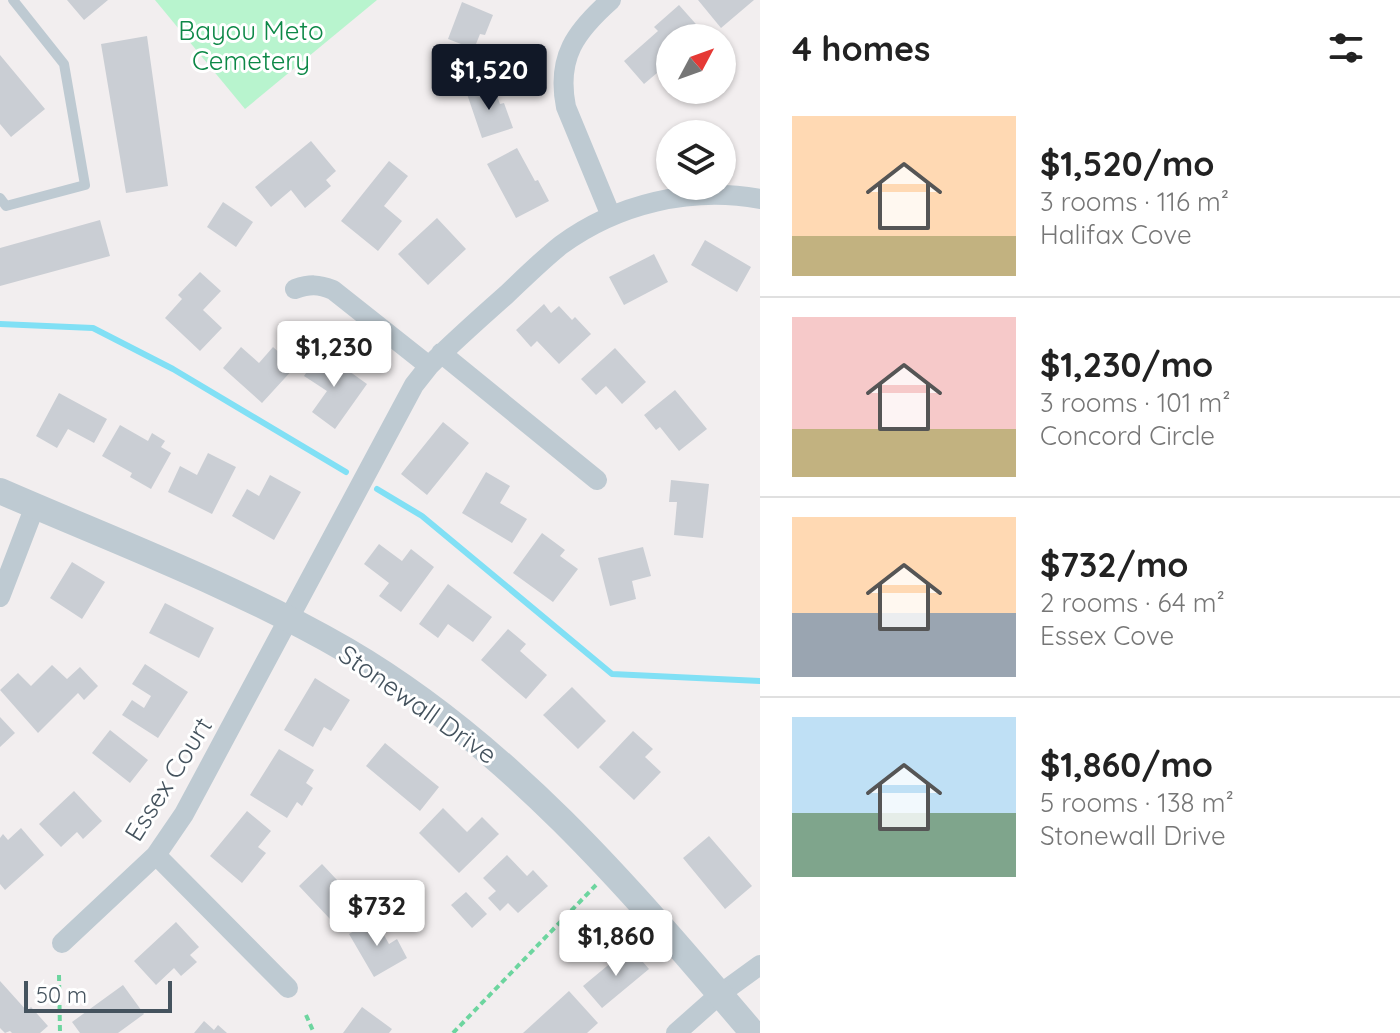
<!DOCTYPE html>
<meta charset="utf-8">
<style>
:root{--surface:#fff;--page:#f6f6f6;--text:#222;--muted:#767676;--line:#e0e0e0;--accent:#111827}
body{margin:0;font-family:Quicksand,sans-serif;background:var(--page);color:var(--text);height:100vh;display:flex;flex-direction:column;font-size:30px;white-space:nowrap}
*{box-sizing:border-box;margin:0}
p{font-size:26px;color:var(--muted)}
.icon{flex:none;width:44px;height:44px;fill:none;stroke:currentColor;stroke-width:2;stroke-linecap:round;stroke-linejoin:round}
.map{position:relative;flex:1;overflow:hidden}
.side{display:flex;flex-direction:column;background:var(--surface);width:640px}
.side>*{flex:none}
.needle{width:52px;rotate:49deg}
.controls{position:absolute;left:656px;top:24px;display:grid;gap:16px}
.controls a{display:grid;place-items:center;width:80px;height:80px;border-radius:50%;background:var(--surface);box-shadow:0 2px 6px #0004;font-size:40px}
.scale{position:absolute;left:24px;bottom:20px;width:148px;box-sizing:border-box;padding-left:8px;border:4px solid #45535e;border-top:0;font-size:22px;line-height:28px;white-space:nowrap;color:#45535e;-webkit-text-stroke:6px #fff;paint-order:stroke}
.price{position:absolute;translate:-50% -68px;padding:0 18px;border-radius:8px;background:#fff;color:#222;font-size:26px;line-height:52px;filter:drop-shadow(0 2px 4px #0008)}
.price::after{content:'';position:absolute;left:50%;top:48px;width:24px;height:18px;margin-left:-12px;background:inherit;clip-path:polygon(0 0,100% 0,50% 100%)}
.price.selected{background:var(--accent);color:#fff}
ul{padding:0;list-style:none}
li{display:flex;align-items:center;gap:24px;height:200px;padding:0 32px}
li+li{border-top:2px solid var(--line)}
li span{display:grid;place-items:center;flex:none;width:224px;height:160px;border-radius:0px;color:#555}
li>.icon{margin-inline-start:auto}
span .icon{width:96px;height:96px;fill:#fffc;stroke-width:1}
li b{font-size:34px}
h2{display:flex;justify-content:space-between;align-items:center;height:96px;padding:0 32px;font-size:34px}
main{display:flex;flex:1;min-height:0}
.map>svg:first-child{display:block}
.green{fill:#b8f4ce}
.lines{fill:none;stroke-linecap:round;stroke-linejoin:round}
.stream{stroke:#81e0f5;stroke-width:6}
.building{fill:#caced4}
.path{stroke:#6dd59f;stroke-width:4;stroke-dasharray:6 4;stroke-linecap:butt}
.service{stroke:#becad2;stroke-width:10}
.minor{stroke:#becad2;stroke-width:20}
.tertiary{stroke:#becad2;stroke-width:26}
.labels{text-anchor:middle;dominant-baseline:central;stroke-width:6;stroke-linejoin:round;paint-order:stroke}
.park-label{font-size:26px;fill:#0d8847;stroke:#fff}
.street-label{font-size:26px;fill:#45535e;stroke:#fff}
</style>
<main>
<div class="map">
<svg width="760" height="1033" viewBox="0 0 760 1033">
<rect width="100%" height="100%" fill="#f2eeef"/>
<path class="green" d="M155 0H377L245 109Z"/>
<g class="lines">
<path class="stream" d="M0 324 93 328 173 369 346 472
M377 489 422 516 612 674 760 681"/>
</g>
<path class="building" d="M67 0H108L84 20Z
M698 0H754L721 28Z
M462 2 493 15 485 35 480 34 474 49 448 39Z
M679 5 703 32 697 38H670V62L644 84 624 61 658 31 654 27Z
M147 36 168 186 126 193 101 44Z
M0 55 45 109 11 137 0 124Z
M493 85 500 104 504 103 513 128 482 138 467 94Z
M311 141 336 171 326 180 331 186 305 208 291 190 271 207 255 187Z
M517 148 535 181 538 180 549 201 516 218 487 164Z
M389 161 408 176 384 206 402 221 378 251 341 221Z
M223 202 253 222 236 247 207 227Z
M437 218 466 249 428 285 398 254Z
M100 220 110 256 0 286V248Z
M705 240 751 267 737 292 691 265Z
M654 254 668 282 624 305 609 277Z
M200 272 221 291 203 310 222 328 200 351 165 318 182 299 178 295Z
M544 304 551 313 559 306 572 320 575 317 591 334 559 364 537 341 531 347 516 330Z
M241 347 259 363 273 347 295 367 262 403 223 368Z
M615 348 646 382 622 404 606 386 596 395 581 379Z
M321 351 367 384 335 429 312 412 327 391 304 376Z
M675 390 707 429 679 451 660 427 656 430 644 415Z
M59 393 107 419 94 443 68 429 57 448 36 436Z
M443 422 469 443 427 495 401 474Z
M120 425 148 441 152 433 165 441 161 447 171 453 151 489 130 477 132 473 102 456Z
M208 453 236 467 212 514 168 492 180 466 197 475Z
M486 472 510 486 500 503 527 519 512 543 462 513Z
M270 475 301 492 274 540 232 516 247 489 259 496Z
M671 480 709 484 703 538 674 535 677 502H669Z
M542 533 565 550 560 556 578 569 553 602 513 573Z
M379 544 402 561 411 549 434 567 401 612 379 596 389 583 364 564Z
M643 547 651 576 632 581 636 599 610 606 598 558Z
M72 562 105 582 82 619 50 598Z
M448 584 492 617 473 642 448 624 438 638 419 624Z
M165 603 214 628 199 658 149 633Z
M508 629 526 644 520 651 547 675 526 699 481 660Z
M145 664 188 692 158 738 122 715 132 700 144 708 151 696 132 684Z
M52 665 67 679 80 667 98 686 84 700 78 693 38 733 0 690 18 673 31 686Z
M315 678 350 700 331 731 324 727 313 747 284 730Z
M572 687 606 721 578 749 543 715Z
M0 717 15 733 0 747Z
M110 730 148 760 130 783 92 753Z
M633 731 653 749 645 757 661 772 634 800 599 767Z
M385 743 439 787 420 811 366 766Z
M279 749 314 770 306 783 313 788 302 806 297 802 287 818 250 795Z
M74 791 102 821 83 839 77 832 61 847 39 824Z
M443 808 467 832 482 817 499 834 459 873 419 833Z
M247 811 271 831 258 847 266 853 242 883 210 856Z
M21 828 44 855 5 890 0 884V838L3 834 8 840Z
M709 836 752 886 725 909 683 858Z
M507 855 527 876 533 870 548 886 518 913 508 903 500 911 488 898 496 891 483 878Z
M322 864 353 897 330 919 299 886Z
M466 892 487 914 472 928 451 905Z
M375 919 389 944 397 939 407 958 374 977 349 934Z
M176 922 199 947 190 955 197 962 181 976 174 968 156 985 134 961Z
M630 947 649 969 602 1008 583 986Z
M0 981 27 1011 31 1007 48 1026 40 1033H12L10 1031 5 1033 0 1028Z
M123 985 144 1014 118 1033H80L72 1022Z
M569 991 598 1023 587 1033H523Z
M362 1007 392 1029 389 1033H343Z
M204 1021 214 1030 218 1025 227 1033H194Z"/>
<g class="lines">
<path class="path" d="M59 975 60 1033
M306 1015 314 1033
M453 1033 596 885"/>
<path class="service" d="M0 198 6 206 85 185 64 64 13 0"/>
<path class="minor" d="M611 216 566 107C556 57 576 31 611 0
M295 289C310 284 318 284 333 290L429 366
M441 353 597 480
M0 597 35 506
M156 855 288 988
M62 943 156 855 184 814 414 385 429 366C454 341 480 318 506 295 524 278 542 260 561 245 617 204 691 186 760 199
M676 1033 720 994 760 965"/>
<path class="tertiary" d="M0 491C117 542 235 586 346 650 509 745 632 891 753 1033"/>
</g>
<g class="labels">
<g class="park-label">
<text x="251" y="30">Bayou Meto<tspan x="251" dy="30">Cemetery</tspan></text>
</g>
<g class="street-label">
<text transform="translate(418 704) rotate(35)">Stonewall Drive</text>
<text transform="translate(168 779) rotate(-58)">Essex Court</text>
</g>
</g>
</svg>
<div class="controls">
<a><svg class="needle" viewBox="-14 -14 28 28"><path d="M0-13l5 13h-10z" fill="#e53935"/><path d="M0 13l5-13h-10z" fill="#767676"/></svg></a>
<a><svg class="icon" aria-label="layers" viewBox="0 0 24 24"><path d="M12 4l9 5-9 5-9-5zM3 14l9 5 9-5"/></svg></a>
</div>
<div class="scale">50 m</div>
<b class="price selected" style="left:489px;top:112px">$1,520</b>
<b class="price" style="left:334px;top:389px">$1,230</b>
<b class="price" style="left:377px;top:948px">$732</b>
<b class="price" style="left:616px;top:978px">$1,860</b>
</div>
<section class="side">
<h2>4 homes<svg class="icon" aria-label="filters" viewBox="0 0 24 24"><path d="M4 7h16M4 17h16"/><circle cx="9" cy="7" r="2"/><circle cx="15" cy="17" r="2"/></svg></h2>
<ul>
<li><span style="background:linear-gradient(#ffd9b3 75%,#c2b280 0)"><svg class="icon" aria-label="home" viewBox="0 0 24 24"><path d="M3 11l9-7 9 7M6 9v11h12V9"/></svg></span><div><b>$1,520/mo</b><p>3 rooms · 116 m²</p><p>Halifax Cove</p></div></li>
<li><span style="background:linear-gradient(#f6c9c9 70%,#c2b280 0)"><svg class="icon" aria-label="home" viewBox="0 0 24 24"><path d="M3 11l9-7 9 7M6 9v11h12V9"/></svg></span><div><b>$1,230/mo</b><p>3 rooms · 101 m²</p><p>Concord Circle</p></div></li>
<li><span style="background:linear-gradient(#ffd9b3 60%,#9aa5b1 0)"><svg class="icon" aria-label="home" viewBox="0 0 24 24"><path d="M3 11l9-7 9 7M6 9v11h12V9"/></svg></span><div><b>$732/mo</b><p>2 rooms · 64 m²</p><p>Essex Cove</p></div></li>
<li><span style="background:linear-gradient(#bfe0f5 60%,#7fa58c 0)"><svg class="icon" aria-label="home" viewBox="0 0 24 24"><path d="M3 11l9-7 9 7M6 9v11h12V9"/></svg></span><div><b>$1,860/mo</b><p>5 rooms · 138 m²</p><p>Stonewall Drive</p></div></li>
</ul>
</section>
</main>
